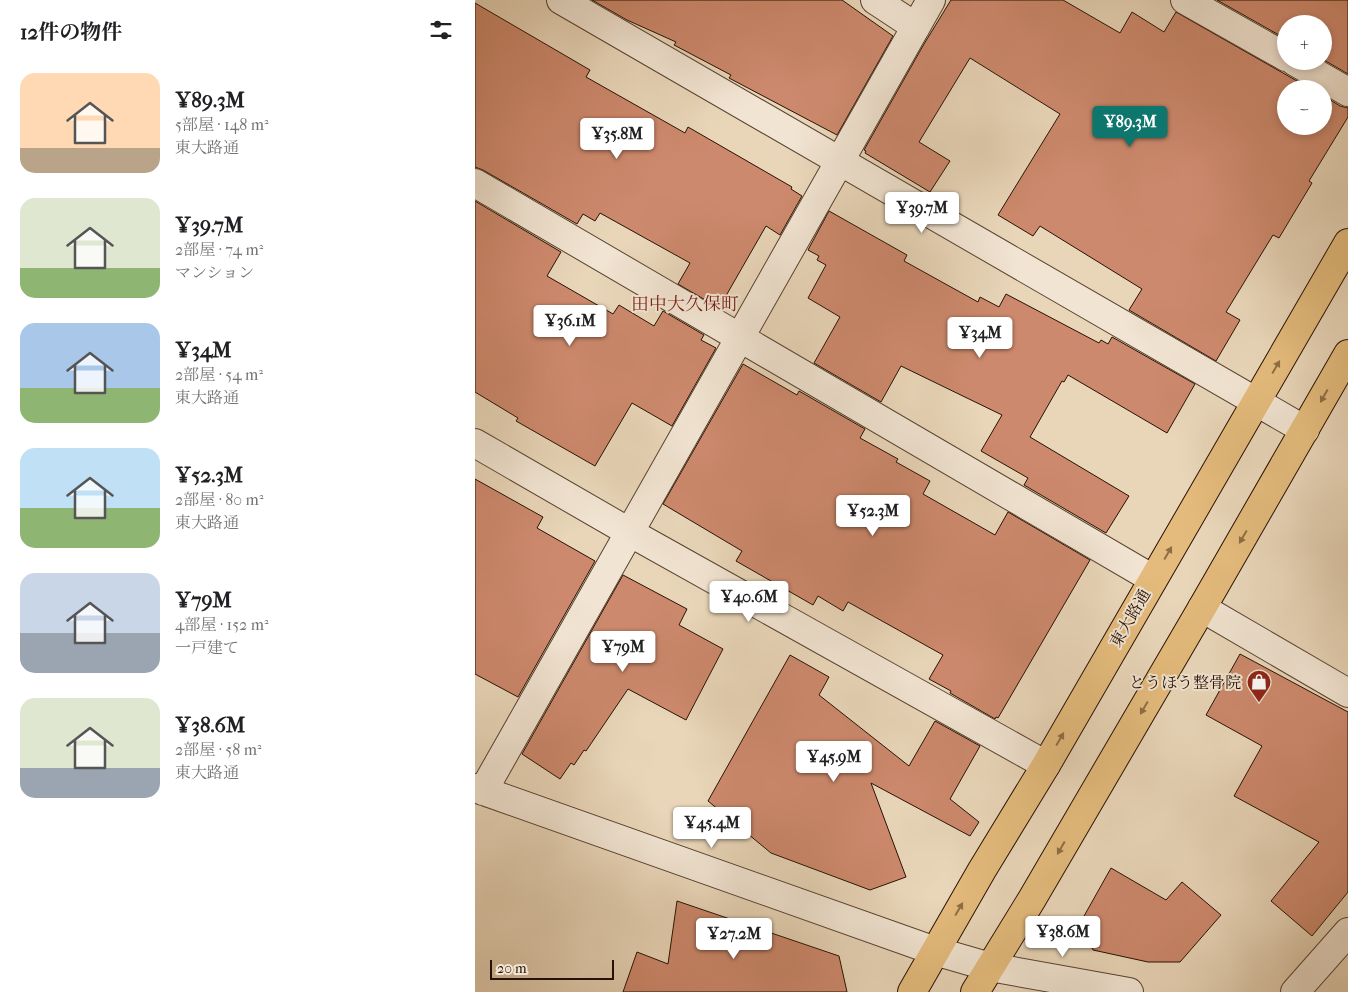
<!DOCTYPE html>
<html lang="ja">
<meta charset="utf-8">
<style>
:root{--surface:#fff;--page:#f6f6f6;--text:#202124;--muted:#757577;--accent:#0f766e}
body{margin:0;font-family:"IM FELL French Canon","Noto Serif JP",serif;background:var(--page);color:var(--text);height:100vh;display:flex;flex-direction:column;font-size:19px;white-space:nowrap}
*{box-sizing:border-box;margin:0}
p{font-size:16px;color:var(--muted)}
.icon{flex:none;width:28px;height:28px;fill:none;stroke:currentColor;stroke-width:2;stroke-linecap:round;stroke-linejoin:round}
.map{position:relative;flex:1;overflow:hidden}
.side{display:flex;flex-direction:column;background:var(--surface);width:475px}
.side>*{flex:none}
.fabs{position:absolute;left:802px;top:15px;display:grid;gap:10px}
.fabs a{display:grid;place-items:center;width:55px;height:55px;border-radius:50%;background:var(--surface);box-shadow:0 2px 8px #0003;font-size:25px}
.scale{position:absolute;left:15px;bottom:12px;width:124px;box-sizing:border-box;padding-left:5px;border:2px solid #271102;border-top:0;font-size:14px;line-height:18px;white-space:nowrap;color:#271102;-webkit-text-stroke:4px #f1e4d2;paint-order:stroke}
.price{position:absolute;translate:-50% -42px;padding:0 11px;border-radius:5px;background:#fff;color:#222;font-size:16px;line-height:32px;filter:drop-shadow(0 1px 2px #0008)}
.price::after{content:'';position:absolute;left:50%;top:30px;width:15px;height:11px;margin-left:-8px;background:inherit;clip-path:polygon(0 0,100% 0,50% 100%)}
.price.active{background:var(--accent);color:#fff}
ul{padding:0;list-style:none}
li{display:flex;align-items:center;gap:15px;height:125px;padding:0 20px}
li span{display:grid;place-items:center;flex:none;width:140px;height:100px;border-radius:15px;color:#555}
li>.icon{margin-inline-start:auto}
span .icon{width:60px;height:60px;fill:#fffc;stroke-width:1}
li b{font-size:21px}
h2{display:flex;justify-content:space-between;align-items:center;height:60px;padding:0 20px;font-size:21px}
main{display:flex;flex:1;min-height:0}
.map>svg:first-child{display:block}
.building{fill:#cd896d;stroke:#271102}
.lines{fill:none;stroke-linecap:round;stroke-linejoin:round}
.minor-casing{stroke:#584230;stroke-width:30}
.major-casing{stroke:#271102;stroke-width:30}
.minor{stroke:#f1e4d2;stroke-width:28}
.major{stroke:#e4bb7c;stroke-width:28}
.oneway{fill:#8f6e45}
.labels{text-anchor:middle;dominant-baseline:central;stroke-width:4;stroke-linejoin:round;paint-order:stroke}
.street-label{font-size:16px;fill:#271102;stroke:#f1e4d2}
.poi-label{font-size:16px;fill:#271102;stroke:#f1e4d2;text-anchor:end}
.neighbourhood-label{font-size:18px;fill:#7a1f14;stroke:#f1e4d2}
</style>
<main>
<section class="side">
<h2>12件の物件<svg class="icon" aria-label="filters" viewBox="0 0 24 24"><path d="M4 7h16M4 17h16"/><circle cx="9" cy="7" r="2"/><circle cx="15" cy="17" r="2"/></svg></h2>
<ul>
<li><span style="background:linear-gradient(#ffd9b3 75%,#b9a48a 0)"><svg class="icon" aria-label="home" viewBox="0 0 24 24"><path d="M3 11l9-7 9 7M6 9v11h12V9"/></svg></span><div><b>¥89.3M</b><p>5部屋 · 148 m²</p><p>東大路通</p></div></li>
<li><span style="background:linear-gradient(#dfe7d0 70%,#8fb573 0)"><svg class="icon" aria-label="home" viewBox="0 0 24 24"><path d="M3 11l9-7 9 7M6 9v11h12V9"/></svg></span><div><b>¥39.7M</b><p>2部屋 · 74 m²</p><p>マンション</p></div></li>
<li><span style="background:linear-gradient(#a9c7e8 65%,#8fb573 0)"><svg class="icon" aria-label="home" viewBox="0 0 24 24"><path d="M3 11l9-7 9 7M6 9v11h12V9"/></svg></span><div><b>¥34M</b><p>2部屋 · 54 m²</p><p>東大路通</p></div></li>
<li><span style="background:linear-gradient(#bfe0f5 60%,#8fb573 0)"><svg class="icon" aria-label="home" viewBox="0 0 24 24"><path d="M3 11l9-7 9 7M6 9v11h12V9"/></svg></span><div><b>¥52.3M</b><p>2部屋 · 80 m²</p><p>東大路通</p></div></li>
<li><span style="background:linear-gradient(#c9d6e8 60%,#9aa5b1 0)"><svg class="icon" aria-label="home" viewBox="0 0 24 24"><path d="M3 11l9-7 9 7M6 9v11h12V9"/></svg></span><div><b>¥79M</b><p>4部屋 · 152 m²</p><p>一戸建て</p></div></li>
<li><span style="background:linear-gradient(#dfe7d0 70%,#9aa5b1 0)"><svg class="icon" aria-label="home" viewBox="0 0 24 24"><path d="M3 11l9-7 9 7M6 9v11h12V9"/></svg></span><div><b>¥38.6M</b><p>2部屋 · 58 m²</p><p>東大路通</p></div></li>
</ul>
</section>
<div class="map">
<svg width="873" height="992" viewBox="0 0 873 992">
<rect width="100%" height="100%" fill="#e9d6b9"/>
<filter id="stains"><feTurbulence type="fractalNoise" baseFrequency=".004" numOctaves="4"/><feColorMatrix values="0 0 0 0 .2 0 0 0 0 .09 0 0 0 0 .02 0 0 0 .5 -.17"/></filter>
<radialGradient id="worn" r=".72"><stop offset=".6" stop-color="#630" stop-opacity="0"/><stop offset="1" stop-color="#630" stop-opacity=".3"/></radialGradient>
<path class="building" d="M117 0H367L418 36 362 135 254 78 256 75 199 45 201 42 152 20Z
M476 0H588L645 33 657 12 689 32 701 12 836 89H811V126H849V96L865 106 873 108V117L834 181 837 183 804 238 798 235 751 312 765 320 741 361 654 310 667 289 565 226 558 236 523 215 585 114 495 58 444 142 475 161 455 192 390 153 391 151 389 150 449 44Z
M742 0H873V74L849 60V24H811V39Z
M0 3 115 70 111 77 210 133 213 127 317 187 316 189 327 196 305 235 291 226 244 308 203 284 215 263 125 213 120 221 108 214 102 224 8 170 0 167Z
M0 201 86 252 72 276 138 314 144 305 179 326 188 311 229 335 226 340 241 348 197 426 157 403 120 466 41 421 43 418 0 392Z
M354 211 432 255 429 261 503 302 505 297 524 307 531 294 624 343 626 340 633 344 637 337 720 384 692 433 593 375 589 382 587 381 555 437 654 496 631 533 549 485 553 478 506 451 527 415 426 366 406 402 339 363 365 317 333 298 351 265 342 260 344 256 333 250Z
M268 364 322 395 324 391 390 429 385 438 423 459 421 462 455 481 448 494 520 535 533 512 615 560 523 718 521 717 520 719 475 693 476 691 454 679 468 655 373 602 368 611 343 596 338 605 261 561 267 551 188 504Z
M0 479 68 517 62 528 120 561 43 697 0 674Z
M148 575 212 609 204 625 248 649 211 720 153 689 111 751 109 750 99 765 96 763 85 779 47 754Z
M765 654 873 712V892L837 936 796 901 844 842 759 796 787 746 731 715Z
M315 655 354 677 344 695 434 766 460 721 505 746 475 799 504 822 495 836 396 783 431 877 395 890 296 853 233 801Z
M636 868 691 900 707 882 746 915 705 962H673L618 950 604 925Z
M202 901 364 956 372 992H148L162 952 193 964Z"/>
<g class="lines">
<defs>
<path id="minor" d="M86 0 830 430
M400 0 441 27
M710 0 811 57
M819 61 873 92
M0 183 678 579
M0 443 154 532 571 765
M727 608 873 693
M0 788 460 951 515 967 654 992
M8 791 456 0
M820 992 873 932"/>
<path id="major" d="M437 992 507 870 571 765 873 243
M500 992 557 899 727 608 873 354"/>
</defs>
<use href="#minor" class="minor-casing"/>
<use href="#major" class="major-casing"/>
<use href="#minor" class="minor"/>
<use href="#major" class="major"/>
</g>
<defs><path id="oneway-solid" d="M-6-.8H1V-3.2L6.5 0L1 3.2V.8H-6Z" transform="scale(1.25)"/></defs>
<g class="oneway">
<use href="#oneway-solid" transform="translate(801 367) rotate(-60)"/>
<use href="#oneway-solid" transform="translate(849 396) rotate(119)"/>
<use href="#oneway-solid" transform="translate(768 537) rotate(120)"/>
<use href="#oneway-solid" transform="translate(693 553) rotate(-60)"/>
<use href="#oneway-solid" transform="translate(669 708) rotate(120)"/>
<use href="#oneway-solid" transform="translate(585 739) rotate(-60)"/>
<use href="#oneway-solid" transform="translate(586 848) rotate(120)"/>
<use href="#oneway-solid" transform="translate(484 909) rotate(-60)"/>
</g>
<defs>
<symbol id="shop-pin" viewBox="-11 -11 22 30"><path d="M0 17L-7.5 6A9.5 9.5 0 1 1 7.5 6Z" fill="#8f2418" stroke="#f1e4d2"/><path d="M-5-2.5h2.3a2.7 3.5 0 0 1 5.4 0H5L5.5 6h-11ZM-1.5-2.5h3a1.5 2.3 0 0 0-3 0Z" fill="#fff"/></symbol>
</defs>
<g fill-rule="evenodd">
<use href="#shop-pin" x="770" y="668" width="28" height="38"/>
</g>
<g class="labels">
<g class="street-label">
<text transform="translate(655 618) rotate(-60)">東大路通</text>
</g>
<g class="poi-label">
<text x="766" y="682">とうほう整骨院</text>
</g>
<g class="neighbourhood-label">
<text x="210" y="304">田中大久保町</text>
</g>
</g>
<rect width="100%" height="100%" filter="url(#stains)"/>
<rect width="100%" height="100%" fill="url(#worn)"/>
</svg>
<div class="fabs">
<a>+</a>
<a>−</a>
</div>
<div class="scale">20 m</div>
<b class="price active" style="left:655px;top:148px">¥89.3M</b>
<b class="price" style="left:142px;top:160px">¥35.8M</b>
<b class="price" style="left:447px;top:234px">¥39.7M</b>
<b class="price" style="left:95px;top:347px">¥36.1M</b>
<b class="price" style="left:505px;top:359px">¥34M</b>
<b class="price" style="left:398px;top:537px">¥52.3M</b>
<b class="price" style="left:274px;top:623px">¥40.6M</b>
<b class="price" style="left:148px;top:673px">¥79M</b>
<b class="price" style="left:359px;top:783px">¥45.9M</b>
<b class="price" style="left:237px;top:849px">¥45.4M</b>
<b class="price" style="left:588px;top:958px">¥38.6M</b>
<b class="price" style="left:259px;top:960px">¥27.2M</b>
</div>
</main>
